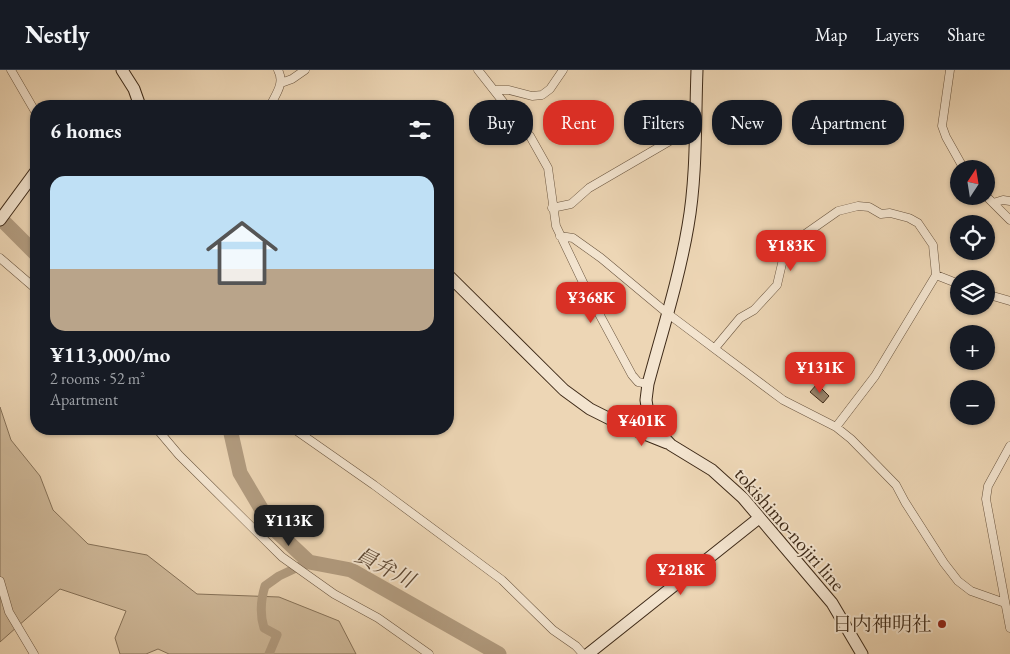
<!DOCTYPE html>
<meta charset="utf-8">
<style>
:root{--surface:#171b24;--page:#242831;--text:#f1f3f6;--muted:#9ea1a6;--line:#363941;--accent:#d93025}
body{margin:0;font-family:"EB Garamond","Noto Serif JP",serif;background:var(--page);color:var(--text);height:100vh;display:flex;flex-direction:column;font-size:19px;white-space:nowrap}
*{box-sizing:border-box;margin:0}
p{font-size:16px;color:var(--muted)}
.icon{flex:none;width:28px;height:28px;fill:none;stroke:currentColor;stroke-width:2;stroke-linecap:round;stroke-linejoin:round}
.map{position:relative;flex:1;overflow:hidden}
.side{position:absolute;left:30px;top:30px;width:424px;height:335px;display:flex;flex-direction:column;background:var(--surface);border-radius:20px;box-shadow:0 1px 4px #0004}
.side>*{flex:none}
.top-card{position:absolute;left:469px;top:30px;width:466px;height:45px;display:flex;gap:10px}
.needle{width:32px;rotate:12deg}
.buttons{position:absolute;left:950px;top:90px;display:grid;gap:10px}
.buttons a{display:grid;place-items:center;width:45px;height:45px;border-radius:50%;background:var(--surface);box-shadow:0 1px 4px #0004;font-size:25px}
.price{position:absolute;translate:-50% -42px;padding:0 11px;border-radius:10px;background:var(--accent);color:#fff;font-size:16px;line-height:32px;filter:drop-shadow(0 1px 2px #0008)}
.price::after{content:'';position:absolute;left:50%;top:30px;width:15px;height:11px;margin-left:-8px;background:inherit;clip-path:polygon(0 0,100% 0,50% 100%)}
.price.active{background:#222;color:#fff}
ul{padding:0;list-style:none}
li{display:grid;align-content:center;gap:10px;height:265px;padding:0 20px}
li span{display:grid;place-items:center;height:155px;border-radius:15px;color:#555}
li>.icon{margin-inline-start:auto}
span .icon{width:90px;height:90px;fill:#fffc;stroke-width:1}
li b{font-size:21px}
h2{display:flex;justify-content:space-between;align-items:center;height:60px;padding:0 20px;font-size:21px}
.tag{padding:0 18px;border-radius:20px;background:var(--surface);box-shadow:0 1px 4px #0004;font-size:18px;line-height:45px}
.tag.active{background:var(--accent);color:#fff}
header{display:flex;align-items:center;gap:30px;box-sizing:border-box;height:70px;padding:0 25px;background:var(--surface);border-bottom:1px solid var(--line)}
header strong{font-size:24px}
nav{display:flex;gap:28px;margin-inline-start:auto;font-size:18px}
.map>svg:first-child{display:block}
.green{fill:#cfb99a;stroke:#867259}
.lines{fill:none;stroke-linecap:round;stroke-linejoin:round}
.canal{stroke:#b29c80;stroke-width:9}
.river{stroke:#b29c80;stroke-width:15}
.building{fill:#99836a;stroke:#3e2a18}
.street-casing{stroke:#6a553f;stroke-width:9}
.secondary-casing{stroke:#3e2a18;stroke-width:13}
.street{stroke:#f3e4cf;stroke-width:8}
.secondary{stroke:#f3e4cf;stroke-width:11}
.poi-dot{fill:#8f2418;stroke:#f3e4cf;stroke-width:2}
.labels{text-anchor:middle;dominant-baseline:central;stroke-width:4;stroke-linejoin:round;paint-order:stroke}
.street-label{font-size:20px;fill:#3e2a18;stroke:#f3e4cf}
.poi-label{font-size:20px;fill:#3e2a18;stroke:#f3e4cf;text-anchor:end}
.water-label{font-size:21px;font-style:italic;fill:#5b4632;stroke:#f3e4cf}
</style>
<header>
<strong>Nestly</strong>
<nav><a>Map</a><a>Layers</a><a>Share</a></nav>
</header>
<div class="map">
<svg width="1010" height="584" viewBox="0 0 1010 584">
<rect width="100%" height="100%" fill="#edd6b5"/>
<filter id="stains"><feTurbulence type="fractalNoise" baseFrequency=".004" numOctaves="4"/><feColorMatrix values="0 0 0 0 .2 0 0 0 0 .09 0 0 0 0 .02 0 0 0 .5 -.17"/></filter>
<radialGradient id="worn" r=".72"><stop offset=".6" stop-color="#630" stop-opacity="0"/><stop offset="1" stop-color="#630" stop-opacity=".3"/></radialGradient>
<path class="green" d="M0 337 11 370 40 406 53 440 88 474 147 485 197 524 279 527 339 551 356 584H169L158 579 146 584H120L115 568 126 541 60 519 0 572Z"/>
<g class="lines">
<path class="canal" d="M269 584 277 565 264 558C260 545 261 529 265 516L279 506 309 492"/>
<path class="river" d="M0 148 36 184
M230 359 240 403 272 457 309 492 351 500 499 584"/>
</g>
<path class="building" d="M817 314 829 326 823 333 810 322Z"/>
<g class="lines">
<defs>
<path id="street" d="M11 0 36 43
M478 0 530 66 548 98 556 156 589 225 632 305 638 312 648 314
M950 0 942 56 946 67 964 99
M281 13 292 9 305 0
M494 20H509L532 26 542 25 550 19 563 0
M270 36C276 24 285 13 278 0
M986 126 1010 150
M993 133 1003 130 1010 131
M552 138 571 134 589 118 680 65 695 61
M560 166 573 168 601 188 667 243 783 330 836 357 851 369 896 415 905 432 944 493 958 511 971 521 1005 533
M0 188 36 219
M936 205 959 214
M986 224 1010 231
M715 278 740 248 754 240 777 215 784 185 788 176 838 141 858 136 869 137 881 144 890 143 909 148 918 153 933 175 936 205 875 306 836 357
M157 359 179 385 282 487 334 524 378 548 429 584
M294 359 374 415 502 510 553 560 576 576 583 584
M1010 376 988 416 986 429 1010 558
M0 511 9 542 34 584"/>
<path id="secondary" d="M122 0 134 19 140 36
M697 0C695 51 697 105 688 156 679 209 662 262 648 314L646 330 648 343 656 359 671 375 712 400 743 428 832 533 862 584
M0 150 36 101
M448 205 564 320 590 339 622 355 635 352 648 343
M622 355 667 373
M588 584 759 448"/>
</defs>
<use href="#street" class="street-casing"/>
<use href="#secondary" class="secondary-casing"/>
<use href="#street" class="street"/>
<use href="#secondary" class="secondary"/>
</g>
<circle class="poi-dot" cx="942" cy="554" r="5"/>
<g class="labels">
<g class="street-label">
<text transform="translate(790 459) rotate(49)">tokishimo-nojiri line</text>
</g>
<g class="poi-label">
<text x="932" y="554">日内神明社</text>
</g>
<g class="water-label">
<text transform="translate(385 497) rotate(27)">員弁川</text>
</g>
</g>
<rect width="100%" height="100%" filter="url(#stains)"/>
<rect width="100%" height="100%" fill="url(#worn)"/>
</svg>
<div class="buttons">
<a><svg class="needle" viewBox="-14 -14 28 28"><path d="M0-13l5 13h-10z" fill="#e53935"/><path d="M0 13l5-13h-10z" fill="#9ea1a6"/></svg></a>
<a><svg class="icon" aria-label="locate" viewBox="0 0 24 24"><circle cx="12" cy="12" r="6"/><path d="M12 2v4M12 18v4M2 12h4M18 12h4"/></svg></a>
<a><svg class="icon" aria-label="layers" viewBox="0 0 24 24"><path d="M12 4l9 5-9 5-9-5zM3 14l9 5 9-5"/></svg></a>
<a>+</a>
<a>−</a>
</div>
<b class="price" style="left:791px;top:202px">¥183K</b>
<b class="price" style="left:591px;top:254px">¥368K</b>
<b class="price" style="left:820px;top:324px">¥131K</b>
<b class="price" style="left:642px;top:377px">¥401K</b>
<b class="price active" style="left:289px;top:477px">¥113K</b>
<b class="price" style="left:681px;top:526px">¥218K</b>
<div class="top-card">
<a class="tag">Buy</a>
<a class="tag active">Rent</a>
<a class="tag">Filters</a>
<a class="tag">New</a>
<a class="tag">Apartment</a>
</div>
<section class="side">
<h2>6 homes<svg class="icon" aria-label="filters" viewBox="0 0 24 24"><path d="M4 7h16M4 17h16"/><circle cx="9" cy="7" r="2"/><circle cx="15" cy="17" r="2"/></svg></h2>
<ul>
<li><span style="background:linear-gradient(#bfe0f5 60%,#b9a48a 0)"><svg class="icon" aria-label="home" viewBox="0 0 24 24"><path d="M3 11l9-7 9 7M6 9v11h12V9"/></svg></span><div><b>¥113,000/mo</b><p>2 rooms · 52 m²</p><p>Apartment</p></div></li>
</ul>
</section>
</div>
